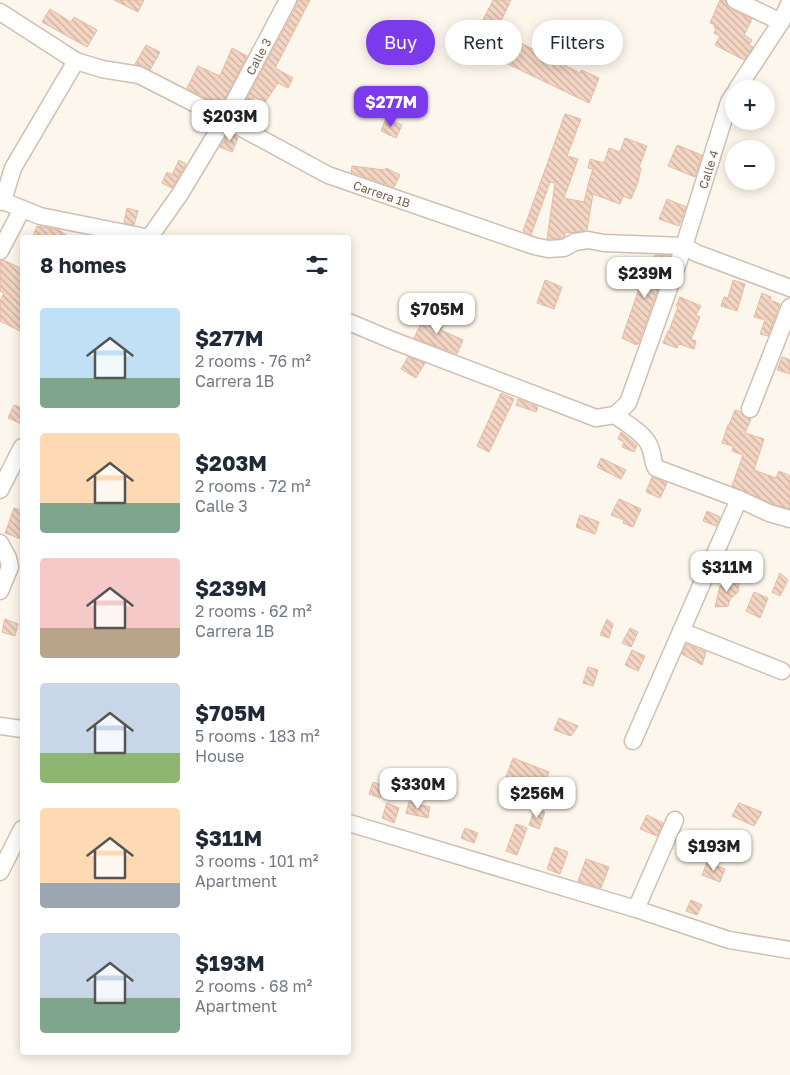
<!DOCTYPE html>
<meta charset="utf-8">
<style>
:root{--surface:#fff;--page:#f2f2f3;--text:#1f2937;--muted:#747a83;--accent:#7c3aed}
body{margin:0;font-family:"Golos Text",sans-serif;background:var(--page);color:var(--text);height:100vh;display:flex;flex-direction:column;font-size:19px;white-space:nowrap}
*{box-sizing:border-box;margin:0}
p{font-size:16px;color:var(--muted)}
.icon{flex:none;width:28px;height:28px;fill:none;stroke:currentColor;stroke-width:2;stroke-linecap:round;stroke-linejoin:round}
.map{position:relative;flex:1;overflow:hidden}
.drawer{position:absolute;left:20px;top:235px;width:331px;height:820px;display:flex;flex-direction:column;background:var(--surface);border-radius:5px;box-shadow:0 2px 12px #0003}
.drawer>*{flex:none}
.guide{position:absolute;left:366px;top:20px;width:349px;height:45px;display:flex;gap:10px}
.fabs{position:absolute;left:725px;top:80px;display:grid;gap:10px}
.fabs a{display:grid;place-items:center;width:50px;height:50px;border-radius:50%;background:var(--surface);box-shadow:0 2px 12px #0003;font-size:25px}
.price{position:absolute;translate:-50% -42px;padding:0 11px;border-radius:10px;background:#fff;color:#222;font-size:16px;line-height:32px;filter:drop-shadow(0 1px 2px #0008)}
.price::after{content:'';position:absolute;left:50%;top:30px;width:15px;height:11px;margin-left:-8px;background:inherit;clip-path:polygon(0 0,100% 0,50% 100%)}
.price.active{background:var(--accent);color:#fff}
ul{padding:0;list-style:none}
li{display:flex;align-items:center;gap:15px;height:125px;padding:0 20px}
li span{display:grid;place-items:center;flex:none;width:140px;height:100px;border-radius:5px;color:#555}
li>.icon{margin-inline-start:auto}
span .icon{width:60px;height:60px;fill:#fffc;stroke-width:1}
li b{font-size:21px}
h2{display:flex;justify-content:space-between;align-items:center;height:60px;padding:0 20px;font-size:21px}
.chip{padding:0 18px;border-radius:22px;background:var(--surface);box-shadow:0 2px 12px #0003;font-size:18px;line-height:45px}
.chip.active{background:var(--accent);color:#fff}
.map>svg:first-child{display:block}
.building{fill:url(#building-back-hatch);stroke:#e6bba3}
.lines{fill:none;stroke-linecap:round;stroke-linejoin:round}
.minor-casing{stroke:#d1beb0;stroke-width:19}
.minor{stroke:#fff;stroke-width:16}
.labels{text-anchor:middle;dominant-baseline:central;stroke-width:4;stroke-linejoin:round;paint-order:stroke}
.street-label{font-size:12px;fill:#7a5c4d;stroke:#fffaf3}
</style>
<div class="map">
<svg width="790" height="1075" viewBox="0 0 790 1075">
<defs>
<pattern id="building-back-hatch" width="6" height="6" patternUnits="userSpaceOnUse" patternTransform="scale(1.25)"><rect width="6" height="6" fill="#f3d5c3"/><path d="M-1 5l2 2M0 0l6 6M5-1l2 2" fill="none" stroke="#cab0a1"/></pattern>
</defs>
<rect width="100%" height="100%" fill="#fdf6ec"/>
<path class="building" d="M114 0H144L138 12Z
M298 0H310L275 68 293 78 288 88 278 83 265 102 254 97 243 118 238 115 297 5Z
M493 0H511L500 23 505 25 501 33 580 73 581 70 599 78 589 103 470 46Z
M720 0H725L727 5 730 9 752 19 744 35 752 40 749 45 753 47 744 60 715 45 720 36 714 33 716 28 714 27 715 25 710 23Z
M50 9 71 22 74 17 97 30 87 47 42 22Z
M146 45 160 52 150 70 143 66 135 64Z
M232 48 247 56 221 106 187 88 198 66 220 76Z
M565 114 581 119 567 156 578 159 564 198 584 202 589 181 593 169 588 168 590 159 604 163 609 148 620 152 625 138 647 146 639 167 641 168 638 182 631 199 623 196 620 204 593 194 587 230 570 233 565 232V236L561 238 549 239H547L555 183 550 182 531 235 523 231Z
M386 118 402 125 396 138 381 131Z
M229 132 238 138 232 152 220 147Z
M677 145 702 155 695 177 668 166Z
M179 160 186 164 172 188 162 183 167 172 172 175Z
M352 166 385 170 386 168 400 175 394 187 351 172Z
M667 199 686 207 679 226 659 219Z
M127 208 138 211 134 225 124 223Z
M37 226 59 230 71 238H32Z
M655 255 670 256 638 344H637L636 345 622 338 643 277 644 278 651 258 653 259Z
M4 260 22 269V332L0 321V301L4 293 0 291V261Z
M545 280 562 287 554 309 537 303Z
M733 280 745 284 737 311 721 306 724 297 728 298Z
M762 293 771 297 770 300 780 304 768 336 760 334 765 320 754 317Z
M680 297 701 306 696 315 700 317 691 339 696 341 694 349 679 344 677 348 663 343 668 331H669L678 307 676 306Z
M427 312 445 322 441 330 463 340 457 354 414 338Z
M408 357 425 363 416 378 401 369Z
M782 357 790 360V374L777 370Z
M501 393 514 399 489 452 477 446Z
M518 399 538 407 536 412 516 405Z
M14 405 22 408V424L8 418Z
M735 410 741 412 743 416 746 418 751 419 745 433 764 439 754 470 776 478 779 471 790 476V509L773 504 732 486 743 455 732 451 733 446 722 443 728 425H729Z
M621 432 637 445 634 452 622 447 624 442 618 439Z
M601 458 626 470 621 479 597 467Z
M652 477 667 483 660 498 646 492Z
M619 499 641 509 633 527 623 523 624 520 611 515Z
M14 508 22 511V534L21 539 5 533Z
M707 511 720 517 716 526 703 521Z
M580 515 599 522 595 534 576 527Z
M780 573 788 580 780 596 772 592Z
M731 579 739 583 738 592 730 599 728 606 715 607 720 586Z
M754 592 768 598 760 618 746 611Z
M5 619 18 624 15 636 2 632Z
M607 619 613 624 609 638 600 635Z
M630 628 638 632 631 647 622 643Z
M686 644 706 652 702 665 682 654Z
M632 650 645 656 638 671 625 665Z
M588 667 598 670 593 686 583 683Z
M559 718 578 726 571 736 554 730Z
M513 758 549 772 535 808 499 795Z
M373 782 384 786 380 798 369 794Z
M409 802 430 807 428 818 406 813Z
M387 803 399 808 394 823 382 818Z
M739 803 762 812 754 826 732 816Z
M535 808 545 812 539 829 529 825Z
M647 815 663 823 657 836 640 829Z
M516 824 527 828 517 855 506 851Z
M465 828 478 833 474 843 461 838Z
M555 847 568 852 560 874 547 869Z
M586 859 609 867 601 888 578 881Z
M707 862 725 869 720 882 702 875Z
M691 900 702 905 697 915 686 911Z"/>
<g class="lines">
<defs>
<g id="minor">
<path d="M735 0 781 22"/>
<path id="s1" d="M0 12 76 61 102 69 139 75 225 119 328 175 534 246 548 249 564 248 575 242 588 240 604 243 684 246 696 253 790 288"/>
<path d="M737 89 781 22 790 2"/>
<path d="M3 201 13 168 76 61"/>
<path d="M0 202 3 201 40 216 150 238"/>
<path id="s2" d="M149 238 180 194 225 119 288 0"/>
<path d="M0 251 22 209"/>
<path id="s3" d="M349 322 389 339 596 418 615 415 628 403 684 246 729 102 734 94"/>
<path d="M750 409 790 307"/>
<path d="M615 415C625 423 644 433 649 445 653 452 652 461 656 468L739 499 769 513 790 519"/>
<path d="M0 490 22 447"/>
<path d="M0 543 8 558 10 567 0 591"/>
<path d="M681 631 782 671"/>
<path d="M0 726 22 729"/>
<path d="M633 741 739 499"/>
<path d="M349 823 636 909 729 940 790 950"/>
<path d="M0 872 22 829"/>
<path d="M636 909 675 820"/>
</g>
</defs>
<use href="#minor" class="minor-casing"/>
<use href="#minor" class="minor"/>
</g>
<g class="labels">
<g class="street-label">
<text stroke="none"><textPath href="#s2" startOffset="212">Calle 3</textPath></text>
<text stroke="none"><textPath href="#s3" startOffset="549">Calle 4</textPath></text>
<text stroke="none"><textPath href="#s1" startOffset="426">Carrera 1B</textPath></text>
</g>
</g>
</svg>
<div class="fabs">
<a>+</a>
<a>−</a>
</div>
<b class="price active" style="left:391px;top:128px">$277M</b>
<b class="price" style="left:230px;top:142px">$203M</b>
<b class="price" style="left:645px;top:299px">$239M</b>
<b class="price" style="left:437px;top:335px">$705M</b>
<b class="price" style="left:727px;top:593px">$311M</b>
<b class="price" style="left:418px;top:810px">$330M</b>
<b class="price" style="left:537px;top:819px">$256M</b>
<b class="price" style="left:714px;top:872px">$193M</b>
<div class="guide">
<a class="chip active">Buy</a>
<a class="chip">Rent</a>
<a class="chip">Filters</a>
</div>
<section class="drawer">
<h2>8 homes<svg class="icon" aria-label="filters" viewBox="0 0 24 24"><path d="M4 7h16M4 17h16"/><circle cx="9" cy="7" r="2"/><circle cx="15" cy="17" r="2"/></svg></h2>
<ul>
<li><span style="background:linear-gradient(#bfe0f5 70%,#7fa58c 0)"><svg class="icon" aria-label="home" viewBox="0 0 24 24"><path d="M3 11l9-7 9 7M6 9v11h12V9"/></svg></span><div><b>$277M</b><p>2 rooms · 76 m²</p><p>Carrera 1B</p></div></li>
<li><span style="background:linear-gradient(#ffd9b3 70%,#7fa58c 0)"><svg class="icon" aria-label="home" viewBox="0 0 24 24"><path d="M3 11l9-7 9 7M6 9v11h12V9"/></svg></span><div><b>$203M</b><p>2 rooms · 72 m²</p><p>Calle 3</p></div></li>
<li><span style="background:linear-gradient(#f6c9c9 70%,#b9a48a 0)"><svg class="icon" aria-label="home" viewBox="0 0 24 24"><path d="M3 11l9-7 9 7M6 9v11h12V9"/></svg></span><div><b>$239M</b><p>2 rooms · 62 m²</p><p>Carrera 1B</p></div></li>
<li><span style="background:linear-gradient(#c9d6e8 70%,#8fb573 0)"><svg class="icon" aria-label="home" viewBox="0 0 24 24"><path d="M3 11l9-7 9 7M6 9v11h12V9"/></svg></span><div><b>$705M</b><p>5 rooms · 183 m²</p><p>House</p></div></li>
<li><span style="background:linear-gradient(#ffd9b3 75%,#9aa5b1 0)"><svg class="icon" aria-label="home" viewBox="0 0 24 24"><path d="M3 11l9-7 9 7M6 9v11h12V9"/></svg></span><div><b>$311M</b><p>3 rooms · 101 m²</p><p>Apartment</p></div></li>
<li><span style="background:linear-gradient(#c9d6e8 65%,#7fa58c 0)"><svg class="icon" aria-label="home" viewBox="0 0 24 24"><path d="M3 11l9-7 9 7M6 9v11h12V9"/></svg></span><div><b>$193M</b><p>2 rooms · 68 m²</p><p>Apartment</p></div></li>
</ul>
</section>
</div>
